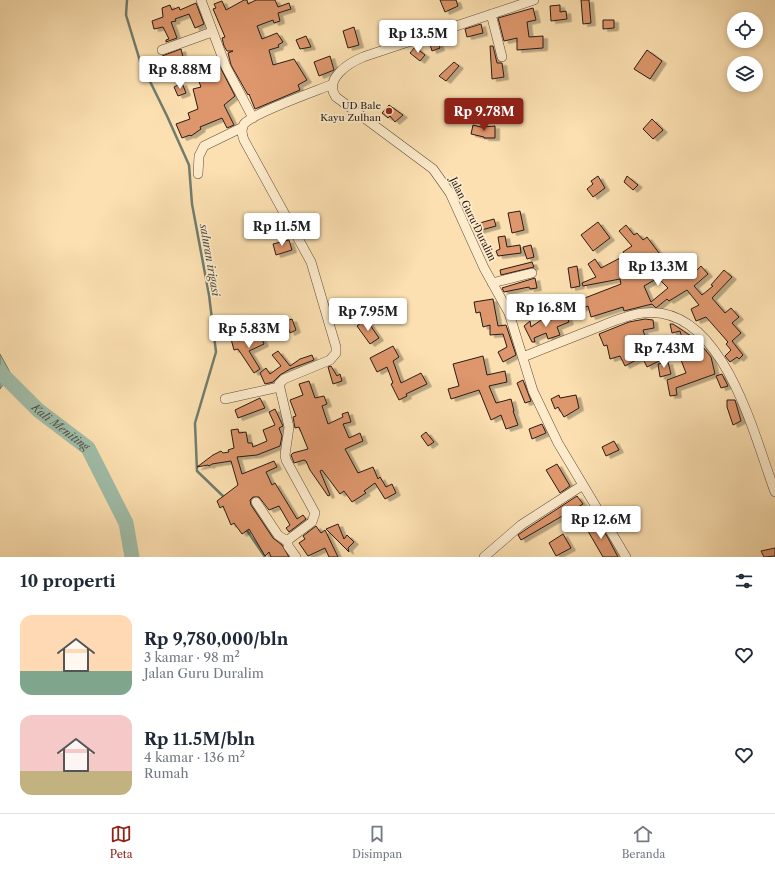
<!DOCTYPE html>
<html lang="id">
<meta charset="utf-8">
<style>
:root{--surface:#fff;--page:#f2f2f3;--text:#1f2937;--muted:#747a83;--line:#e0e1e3;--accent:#8f2418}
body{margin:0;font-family:"Libre Caslon Text",serif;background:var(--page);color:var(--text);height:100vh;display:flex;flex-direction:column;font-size:15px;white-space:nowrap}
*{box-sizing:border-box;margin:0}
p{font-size:13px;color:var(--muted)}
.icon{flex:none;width:22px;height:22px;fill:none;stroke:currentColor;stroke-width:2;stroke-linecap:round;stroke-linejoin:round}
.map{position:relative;height:557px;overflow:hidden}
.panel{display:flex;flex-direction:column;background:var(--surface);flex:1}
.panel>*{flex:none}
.fabs{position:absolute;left:727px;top:12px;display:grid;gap:8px}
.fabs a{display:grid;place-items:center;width:36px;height:36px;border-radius:50%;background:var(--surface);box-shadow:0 2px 6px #0003;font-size:20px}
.price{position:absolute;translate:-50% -34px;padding:0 9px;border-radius:4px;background:#fff;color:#222;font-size:13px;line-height:26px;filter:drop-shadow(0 1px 2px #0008)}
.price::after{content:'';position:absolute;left:50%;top:24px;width:12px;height:9px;margin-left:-6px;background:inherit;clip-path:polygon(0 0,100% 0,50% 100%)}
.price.current{background:var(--accent);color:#fff}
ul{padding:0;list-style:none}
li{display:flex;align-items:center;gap:12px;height:100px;padding:0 20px}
li span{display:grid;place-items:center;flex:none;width:112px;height:80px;border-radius:12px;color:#555}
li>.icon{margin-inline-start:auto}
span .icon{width:48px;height:48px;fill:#fffc;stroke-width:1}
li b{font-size:17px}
h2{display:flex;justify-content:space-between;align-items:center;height:48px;padding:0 20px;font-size:17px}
.tab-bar{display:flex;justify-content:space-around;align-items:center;height:56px;border-top:1px solid var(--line);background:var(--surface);font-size:11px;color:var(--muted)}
.tab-bar a{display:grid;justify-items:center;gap:2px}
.tab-bar .current{color:var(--accent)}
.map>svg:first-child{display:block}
.water{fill:#a0bda9;stroke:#707c6e}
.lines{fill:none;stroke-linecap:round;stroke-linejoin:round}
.stream{stroke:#707c6e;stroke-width:2.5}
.river{stroke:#a0bda9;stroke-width:15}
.building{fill:#de966c;stroke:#281b16;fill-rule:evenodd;filter:url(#shadow)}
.street-casing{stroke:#5d4c3d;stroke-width:10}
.street{stroke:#fdebcc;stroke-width:9}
.poi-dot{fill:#8f2418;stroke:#fdebcc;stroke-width:1.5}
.labels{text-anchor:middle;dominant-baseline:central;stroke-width:3.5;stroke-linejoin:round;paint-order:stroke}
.poi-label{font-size:10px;fill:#281b16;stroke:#fdebcc;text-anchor:end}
.street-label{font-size:10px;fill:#281b16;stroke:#fdebcc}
.water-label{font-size:11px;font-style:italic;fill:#525449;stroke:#fdebcc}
</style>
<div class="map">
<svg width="775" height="557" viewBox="0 0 775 557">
<defs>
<filter id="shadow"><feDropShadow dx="4.5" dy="2.5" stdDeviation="0" flood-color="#0004"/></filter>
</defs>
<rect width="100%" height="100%" fill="#fce0b1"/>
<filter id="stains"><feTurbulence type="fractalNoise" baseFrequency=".005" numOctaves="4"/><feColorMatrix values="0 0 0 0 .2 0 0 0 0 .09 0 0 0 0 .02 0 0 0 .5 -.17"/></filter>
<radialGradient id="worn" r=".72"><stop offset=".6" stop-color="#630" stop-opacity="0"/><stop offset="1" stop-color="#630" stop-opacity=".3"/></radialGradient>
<path class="water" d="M0 354 11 374 0 389Z"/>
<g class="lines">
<path class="stream" d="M127 0 126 15 140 61 167 116 189 165 192 204 209 295 216 352 195 423 197 471 225 498
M246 529 265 557"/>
<path class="river" id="s1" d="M0 372 38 410 88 448 126 523 132 557"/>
</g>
<path class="building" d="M244 0H247L248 4 256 0H275L278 7 289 3 291 9 278 13 280 21 274 23 273 20 257 26 262 39 277 33 283 42 278 45 279 47 269 50 273 65 294 59 307 80 298 85 300 90 255 109 249 94 248 95 231 65 228 53 233 51H227L224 46 222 38 225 37 213 9 216 8 214 4 222 1 226 10Z
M440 0H456L458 6 445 12Z
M581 0H589L591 23 583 24Z
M196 3 204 24 195 28 189 14 175 19 176 21 171 22 177 38 166 42V40L169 39 163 27 154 29 152 21 163 17 162 8 170 5 172 10 179 7 180 10Z
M560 5V12L566 11 567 19 551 21 550 6Z
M533 8 536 20 527 22 529 37 543 36V48L517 50V38L504 41 498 18Z
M603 20H614V28L603 29Z
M481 24 483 33 467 37 465 29Z
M354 27 359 45 348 48 343 31Z
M306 36 311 47 300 49 296 40Z
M437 39 440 48 432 51 429 41Z
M490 46H493L497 63H502L504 77 492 79Z
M415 47 425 55 420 61 410 53Z
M181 49 185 65 174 68 173 65 166 67 162 56Z
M647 50 662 61 650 79 634 69Z
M330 56 334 70 319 76 314 62Z
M217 61 235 96 224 105 234 125 227 128 222 118 200 127 201 129 191 136 190 135 182 138 176 124 190 119 188 113 198 109 193 89 201 87 198 79 206 75 205 71 210 70 208 65Z
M454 62 459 66 446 81 439 76Z
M182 83 186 93 178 96 174 87Z
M389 105 403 115 395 122 390 116 388 118 382 113Z
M652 119 663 130 653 139 643 129Z
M473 125 481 127 495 126V138H484V137L471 134Z
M598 176 605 188 593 197 587 189 593 184 591 181Z
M627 176 638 185 633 190 624 182Z
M520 211 524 230 512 233 508 213Z
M494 219 496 226 478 231 476 224Z
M598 222 610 238 593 251 581 235Z
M626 225 634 235 637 233 643 240 647 237 668 265 677 258 692 275 701 266 708 274 694 286 702 295 713 286 711 285 724 270 732 277 712 298 725 313 731 308 739 317 732 323 741 333 732 341 743 355 739 359 737 357 730 362 725 356 731 350 726 344 728 342 706 317 696 321 691 309 699 305 687 290 669 301 667 299 656 308 652 304 624 311 623 307 591 317 588 306 580 309 577 301 621 284 620 279 583 286 582 283 596 277 588 264 595 259 601 268 620 258 624 254 623 252 632 246 619 231ZM658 278 668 288 651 302 644 286Z
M505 236 507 247 520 245 521 253 498 256 496 251 500 249 498 237Z
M289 240 292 250 276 255 273 244Z
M531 245 534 257 527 259 523 247Z
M532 262 534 267 501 275 500 270Z
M577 266 580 286 571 288 568 268Z
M535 278 537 288 530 289 529 287 504 292 502 288Z
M493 299 498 326 506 325 516 355 503 362 498 352 507 347 503 334 490 335V325L483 327 480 312 476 313 474 302Z
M527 304 529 315 521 317 518 306Z
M566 314 569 322 557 327 560 335 548 339 546 333 534 338 535 342H532L524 326 530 321 531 327 544 318 546 322Z
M292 319 296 330 290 333 286 321Z
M366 319 379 338 370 344 357 326Z
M645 319 653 320 654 328 643 330 649 349 659 348 661 360 647 367 642 357 625 366 620 356 610 359 607 345 604 346 599 334 629 322Z
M670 324H673L694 338 683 341 680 331 672 333Z
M259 332 264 344 249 351 260 369 254 373 238 349 234 350 231 339 238 337 239 341Z
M393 346 399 357 393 361 401 383 421 373 427 384 406 394 407 396 399 400 391 384 393 383 387 367 377 372 370 358Z
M702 346 711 357 715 374 676 388 677 395 670 396 667 380 686 373 681 360 696 354 694 350Z
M278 351 290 366 300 359 312 355 314 360 290 369 280 375 273 382 265 384 260 373 266 368 270 374 281 366 272 355Z
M483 356 487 375 505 371 507 382 489 386 496 403 511 399 514 411H513L518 425 506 429 501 415 491 420 479 390 451 399 448 389 459 386 453 364Z
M668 362 671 374 660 377 658 364Z
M331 366 337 376 340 374 342 381 333 384 328 367Z
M722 374 728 386 721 388 716 376Z
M523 380 531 401 525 403 517 383Z
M309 381 315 398 324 396 327 404 322 406 328 424 343 417 342 414 348 412 351 422 343 424 349 438 360 433 363 441 345 449 358 473 373 467 378 479 380 477 386 487 392 484 396 493 385 499 375 483 364 491 366 493 352 502 344 491 340 494 322 470 320 471 330 495 328 496 310 470 306 461 304 460 294 463 291 455 293 453 308 449 299 427 295 428 293 417 296 416 290 400 303 395 299 384Z
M559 395 560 398 576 395 579 408 564 417 558 407 555 409 551 399Z
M260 398 265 408 238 418 235 410Z
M727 400H735L741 421 733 425 727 407Z
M275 409 283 426 279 428 282 436 280 446 257 455 237 457 242 474 274 461 277 467 266 472 272 485 275 483 297 519 303 515 306 519 289 532 286 528 290 525 279 506 269 510 259 497H253L250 500 251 505 273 538 282 545 289 557H271L269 552 265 556 249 529 242 534 234 523 231 525 223 506 220 508 217 501 238 485 231 461 212 464 209 466 208 465 197 467 213 455 221 451 223 453 229 452 228 450 234 448 231 430 238 429 239 433 246 432 248 443H252L253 447 267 441 263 430 275 425 269 412Z
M542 424 546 433 532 439 529 429Z
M426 432 434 442 428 446 421 436Z
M614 441 619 450 606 456 602 447Z
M557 464 570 486 560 493 546 470Z
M577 496 583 504 521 540 518 535 525 530Z
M596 519 608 538 618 557H603L585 526Z
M338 524 344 539 347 535 354 542 348 548 349 552 326 529Z
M316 526 321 533 325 530 338 557H329L325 548 308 556 299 543 305 539 303 536Z
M563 534 571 548 556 556 549 543Z
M775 548V556L764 557 761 551Z"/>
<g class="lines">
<defs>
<path id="street" d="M201 0 226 67 253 118
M534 0 363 57C349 63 323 79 336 97L433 169 450 193 484 268 509 313 533 391 558 443 626 557
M491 14 502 57
M162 50 212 32
M198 174 199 156 204 146 243 127
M492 283 532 273
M523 357C545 348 568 339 591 330 607 324 625 315 643 313 723 303 754 436 775 492
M225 399 279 387
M256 502 278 535 288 542
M296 557 288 546V540L312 522 315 513 286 460 285 455 289 427 279 384 284 379 330 360 336 353V347L311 262 244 140C242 135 241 129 244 124 253 113 316 91 333 84
M484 557 521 525 583 485"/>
</defs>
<use href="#street" class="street-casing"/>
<use href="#street" class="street"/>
</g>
<circle class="poi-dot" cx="389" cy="111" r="4"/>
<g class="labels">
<g class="poi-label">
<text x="381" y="105">UD Bale<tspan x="381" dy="12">Kayu Zulhan</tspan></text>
</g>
<g class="street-label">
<text transform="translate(473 219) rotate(64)">Jalan Guru Duralim</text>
</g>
<g class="water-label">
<text transform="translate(210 260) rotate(80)">saluran irigasi</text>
<text stroke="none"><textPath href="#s1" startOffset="82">Kali Meniting</textPath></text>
</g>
</g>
<rect width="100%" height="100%" filter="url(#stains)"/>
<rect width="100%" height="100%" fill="url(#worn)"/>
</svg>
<div class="fabs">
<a><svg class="icon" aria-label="locate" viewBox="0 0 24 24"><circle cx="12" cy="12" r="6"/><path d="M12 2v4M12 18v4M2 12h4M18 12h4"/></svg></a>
<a><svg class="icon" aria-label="layers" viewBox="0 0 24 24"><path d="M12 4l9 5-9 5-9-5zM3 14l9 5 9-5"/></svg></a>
</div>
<b class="price" style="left:418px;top:54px">Rp 13.5M</b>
<b class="price" style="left:180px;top:90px">Rp 8.88M</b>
<b class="price current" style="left:484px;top:132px">Rp 9.78M</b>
<b class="price" style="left:282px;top:247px">Rp 11.5M</b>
<b class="price" style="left:658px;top:287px">Rp 13.3M</b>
<b class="price" style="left:546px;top:328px">Rp 16.8M</b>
<b class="price" style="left:368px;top:332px">Rp 7.95M</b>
<b class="price" style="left:249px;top:349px">Rp 5.83M</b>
<b class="price" style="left:664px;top:369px">Rp 7.43M</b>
<b class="price" style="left:601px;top:540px">Rp 12.6M</b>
</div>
<section class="panel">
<h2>10 properti<svg class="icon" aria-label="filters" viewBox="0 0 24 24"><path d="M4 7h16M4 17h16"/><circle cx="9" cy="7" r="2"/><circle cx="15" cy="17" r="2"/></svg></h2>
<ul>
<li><span style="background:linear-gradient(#ffd9b3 70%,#7fa58c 0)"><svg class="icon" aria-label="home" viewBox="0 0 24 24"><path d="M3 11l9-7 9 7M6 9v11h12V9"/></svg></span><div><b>Rp 9,780,000/bln</b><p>3 kamar · 98 m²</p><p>Jalan Guru Duralim</p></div><svg class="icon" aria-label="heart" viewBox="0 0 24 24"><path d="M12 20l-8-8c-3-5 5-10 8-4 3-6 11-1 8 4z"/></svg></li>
<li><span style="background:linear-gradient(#f6c9c9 70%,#c2b280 0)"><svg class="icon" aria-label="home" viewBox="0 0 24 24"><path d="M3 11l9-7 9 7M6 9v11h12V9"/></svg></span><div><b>Rp 11.5M/bln</b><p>4 kamar · 136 m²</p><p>Rumah</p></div><svg class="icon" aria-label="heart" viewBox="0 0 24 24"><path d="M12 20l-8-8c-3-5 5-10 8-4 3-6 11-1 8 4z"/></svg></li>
</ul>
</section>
<nav class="tab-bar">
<a class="current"><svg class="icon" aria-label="map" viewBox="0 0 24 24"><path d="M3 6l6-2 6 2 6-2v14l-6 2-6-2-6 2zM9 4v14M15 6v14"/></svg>Peta</a>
<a><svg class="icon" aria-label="saved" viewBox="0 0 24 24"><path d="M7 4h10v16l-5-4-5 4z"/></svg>Disimpan</a>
<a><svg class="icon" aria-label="home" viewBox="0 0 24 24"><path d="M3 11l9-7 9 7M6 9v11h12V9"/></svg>Beranda</a>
</nav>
